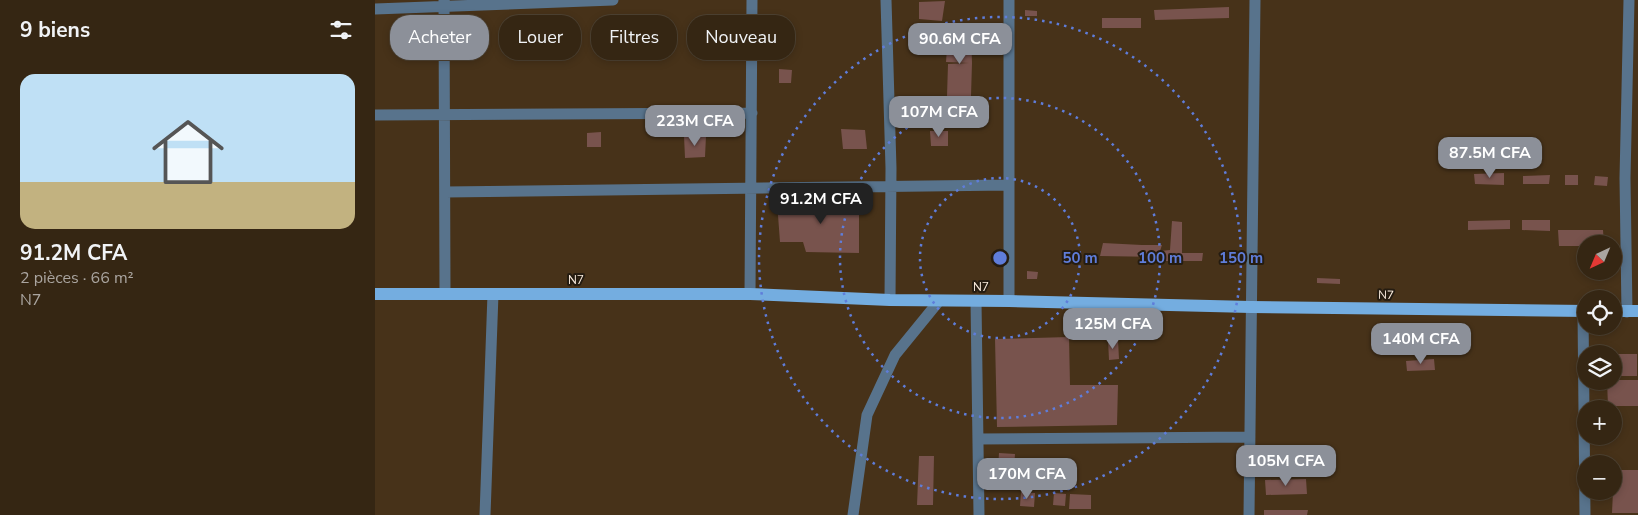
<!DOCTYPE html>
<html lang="fr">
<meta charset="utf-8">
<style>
:root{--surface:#352613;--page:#403221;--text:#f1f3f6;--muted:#aaa5a0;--line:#4f4333;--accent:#8c9099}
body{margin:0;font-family:"Nunito Sans",sans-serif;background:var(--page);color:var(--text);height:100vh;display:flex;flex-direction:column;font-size:19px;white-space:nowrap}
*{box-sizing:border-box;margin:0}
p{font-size:16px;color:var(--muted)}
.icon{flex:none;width:28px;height:28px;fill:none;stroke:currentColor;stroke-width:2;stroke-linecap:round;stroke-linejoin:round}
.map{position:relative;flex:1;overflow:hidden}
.side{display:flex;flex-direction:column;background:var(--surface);width:375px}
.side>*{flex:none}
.hud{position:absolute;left:15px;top:15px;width:475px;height:45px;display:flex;gap:10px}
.needle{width:32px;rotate:224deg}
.controls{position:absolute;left:1202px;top:235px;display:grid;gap:10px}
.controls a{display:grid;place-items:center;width:45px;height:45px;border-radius:50%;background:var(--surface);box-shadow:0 2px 8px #0003,0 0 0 1px var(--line);font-size:25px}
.price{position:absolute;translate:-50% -42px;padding:0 11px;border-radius:10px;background:var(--accent);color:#fff;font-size:16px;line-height:32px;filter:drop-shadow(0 1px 2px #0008)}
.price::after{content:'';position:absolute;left:50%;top:30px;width:15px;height:11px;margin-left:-8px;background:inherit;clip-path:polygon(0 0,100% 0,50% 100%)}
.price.active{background:#222;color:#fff}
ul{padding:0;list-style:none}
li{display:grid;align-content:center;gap:10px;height:265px;padding:0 20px}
li span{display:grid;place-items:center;height:155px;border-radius:15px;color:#555}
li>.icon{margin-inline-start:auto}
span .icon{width:90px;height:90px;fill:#fffc;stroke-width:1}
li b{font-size:21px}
h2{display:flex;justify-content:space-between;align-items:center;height:60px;padding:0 20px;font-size:21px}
.pill{padding:0 18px;border-radius:20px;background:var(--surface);box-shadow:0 2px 8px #0003,0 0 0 1px var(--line);font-size:18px;line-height:45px}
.pill.active{background:var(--accent);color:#fff}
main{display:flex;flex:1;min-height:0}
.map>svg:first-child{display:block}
.building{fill:#78534d}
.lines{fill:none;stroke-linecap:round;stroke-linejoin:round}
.street{stroke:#58738c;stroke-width:11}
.primary{stroke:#74ade0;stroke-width:12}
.ring{fill:none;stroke:#5f7dda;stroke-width:2.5;stroke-dasharray:2.5 5}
.labels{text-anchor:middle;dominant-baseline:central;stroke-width:4;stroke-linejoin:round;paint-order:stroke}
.street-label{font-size:12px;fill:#faecde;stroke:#251c11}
.centre{fill:#5f7dda;stroke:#251c11;stroke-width:2.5}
.ring-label{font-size:15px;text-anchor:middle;font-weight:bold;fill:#5f7dda;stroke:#251c11;stroke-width:4;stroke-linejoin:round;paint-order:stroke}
</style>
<main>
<section class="side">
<h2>9 biens<svg class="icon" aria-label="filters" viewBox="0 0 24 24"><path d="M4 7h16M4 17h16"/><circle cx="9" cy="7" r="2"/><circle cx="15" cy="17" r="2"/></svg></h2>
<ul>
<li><span style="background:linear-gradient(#bfe0f5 70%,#c2b280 0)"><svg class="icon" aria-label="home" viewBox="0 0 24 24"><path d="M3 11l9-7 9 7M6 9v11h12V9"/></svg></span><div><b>91.2M CFA</b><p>2 pièces · 66 m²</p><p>N7</p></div></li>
</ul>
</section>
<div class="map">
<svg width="1263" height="515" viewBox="0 0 1263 515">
<rect width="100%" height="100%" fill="#473219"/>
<path class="building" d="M570 1 567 21 544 19V2Z
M854 7V18L780 20 779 10Z
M650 10 662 11V16H650Z
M727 18H766V28H727Z
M596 32 597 63 596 96H572L573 64 594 63 571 62 573 34Z
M404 69 417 70 416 83H404Z
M466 129 490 130 492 149H468Z
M555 131H573V146H556Z
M226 132V147H212V133Z
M309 136H331L330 157 310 158Z
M1129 173V185L1100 184 1099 174Z
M1175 175 1174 184H1148V176Z
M1190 175H1203V185H1190Z
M1220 176 1233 177 1232 186 1219 185Z
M484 199V253L431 252 428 242H405L402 202Z
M1135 220V229L1093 230V221Z
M1147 220H1175V231L1147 230Z
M797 221 807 222V253H828L827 261H785V257L725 256 728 243 767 245H787L785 251 795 250Z
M1183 230H1228L1229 244H1211V246H1184Z
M652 271 663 272 662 279H652Z
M942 278 965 279V284L942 283Z
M1026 336 1050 337V348H1026Z
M694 337 695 385H743L742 425 622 427 620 339Z
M733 340H743L744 359 734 360Z
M1239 354H1262V376H1239Z
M1059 359 1060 370 1032 371 1031 361Z
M1239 380H1263V406H1233L1232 381H1239Z
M931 449 932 463 889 465 888 450Z
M624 453 640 454 639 469 623 468Z
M544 456H559L558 505H542Z
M1239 470H1263V513H1237Z
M931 479 932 494 891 495 890 480Z
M646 492 660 493 659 507 645 506Z
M679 493 691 494 690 506 678 505Z
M695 494 716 495V509H694Z
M889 510H933L932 515H889Z"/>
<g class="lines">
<path class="street" d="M69 0 70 294
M511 0 516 168 515 300
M634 0V301
M0 9 238 0
M0 115 377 113
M70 192 634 185
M375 294 377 0
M601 301 604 515
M1208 311 1210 515
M1252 312 1250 178 1254 0
M603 439 875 437
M110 515 118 294
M478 515 492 415 520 355 564 301
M874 515 880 0"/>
<path class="primary" d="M0 294H375L515 300 634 301 876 307 1211 311
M1239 311H1263"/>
</g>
<g class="ring">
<circle cx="625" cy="258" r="80"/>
<circle cx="625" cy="258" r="160"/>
<circle cx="625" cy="258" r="241"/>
</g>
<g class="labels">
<g class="street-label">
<text x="201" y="280">N7</text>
<text x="606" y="287">N7</text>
<text transform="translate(1011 295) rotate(1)">N7</text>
</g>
</g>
<circle cx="625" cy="258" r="8" class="centre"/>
<g class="ring-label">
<text x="705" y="263">50 m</text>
<text x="785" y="263">100 m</text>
<text x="866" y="263">150 m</text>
</g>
</svg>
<div class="controls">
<a><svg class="needle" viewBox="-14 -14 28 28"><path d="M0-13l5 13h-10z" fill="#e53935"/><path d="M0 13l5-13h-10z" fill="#aaa5a0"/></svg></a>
<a><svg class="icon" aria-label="locate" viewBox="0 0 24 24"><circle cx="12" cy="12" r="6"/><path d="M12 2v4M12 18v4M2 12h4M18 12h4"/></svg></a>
<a><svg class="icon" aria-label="layers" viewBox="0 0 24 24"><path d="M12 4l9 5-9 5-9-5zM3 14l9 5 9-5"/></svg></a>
<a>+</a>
<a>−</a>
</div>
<b class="price" style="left:585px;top:65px">90.6M CFA</b>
<b class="price" style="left:564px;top:138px">107M CFA</b>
<b class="price" style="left:320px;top:147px">223M CFA</b>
<b class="price" style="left:1115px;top:179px">87.5M CFA</b>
<b class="price active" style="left:446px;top:225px">91.2M CFA</b>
<b class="price" style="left:738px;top:350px">125M CFA</b>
<b class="price" style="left:1046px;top:365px">140M CFA</b>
<b class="price" style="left:911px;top:487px">105M CFA</b>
<b class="price" style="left:652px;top:500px">170M CFA</b>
<div class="hud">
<a class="pill active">Acheter</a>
<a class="pill">Louer</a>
<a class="pill">Filtres</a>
<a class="pill">Nouveau</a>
</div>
</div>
</main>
